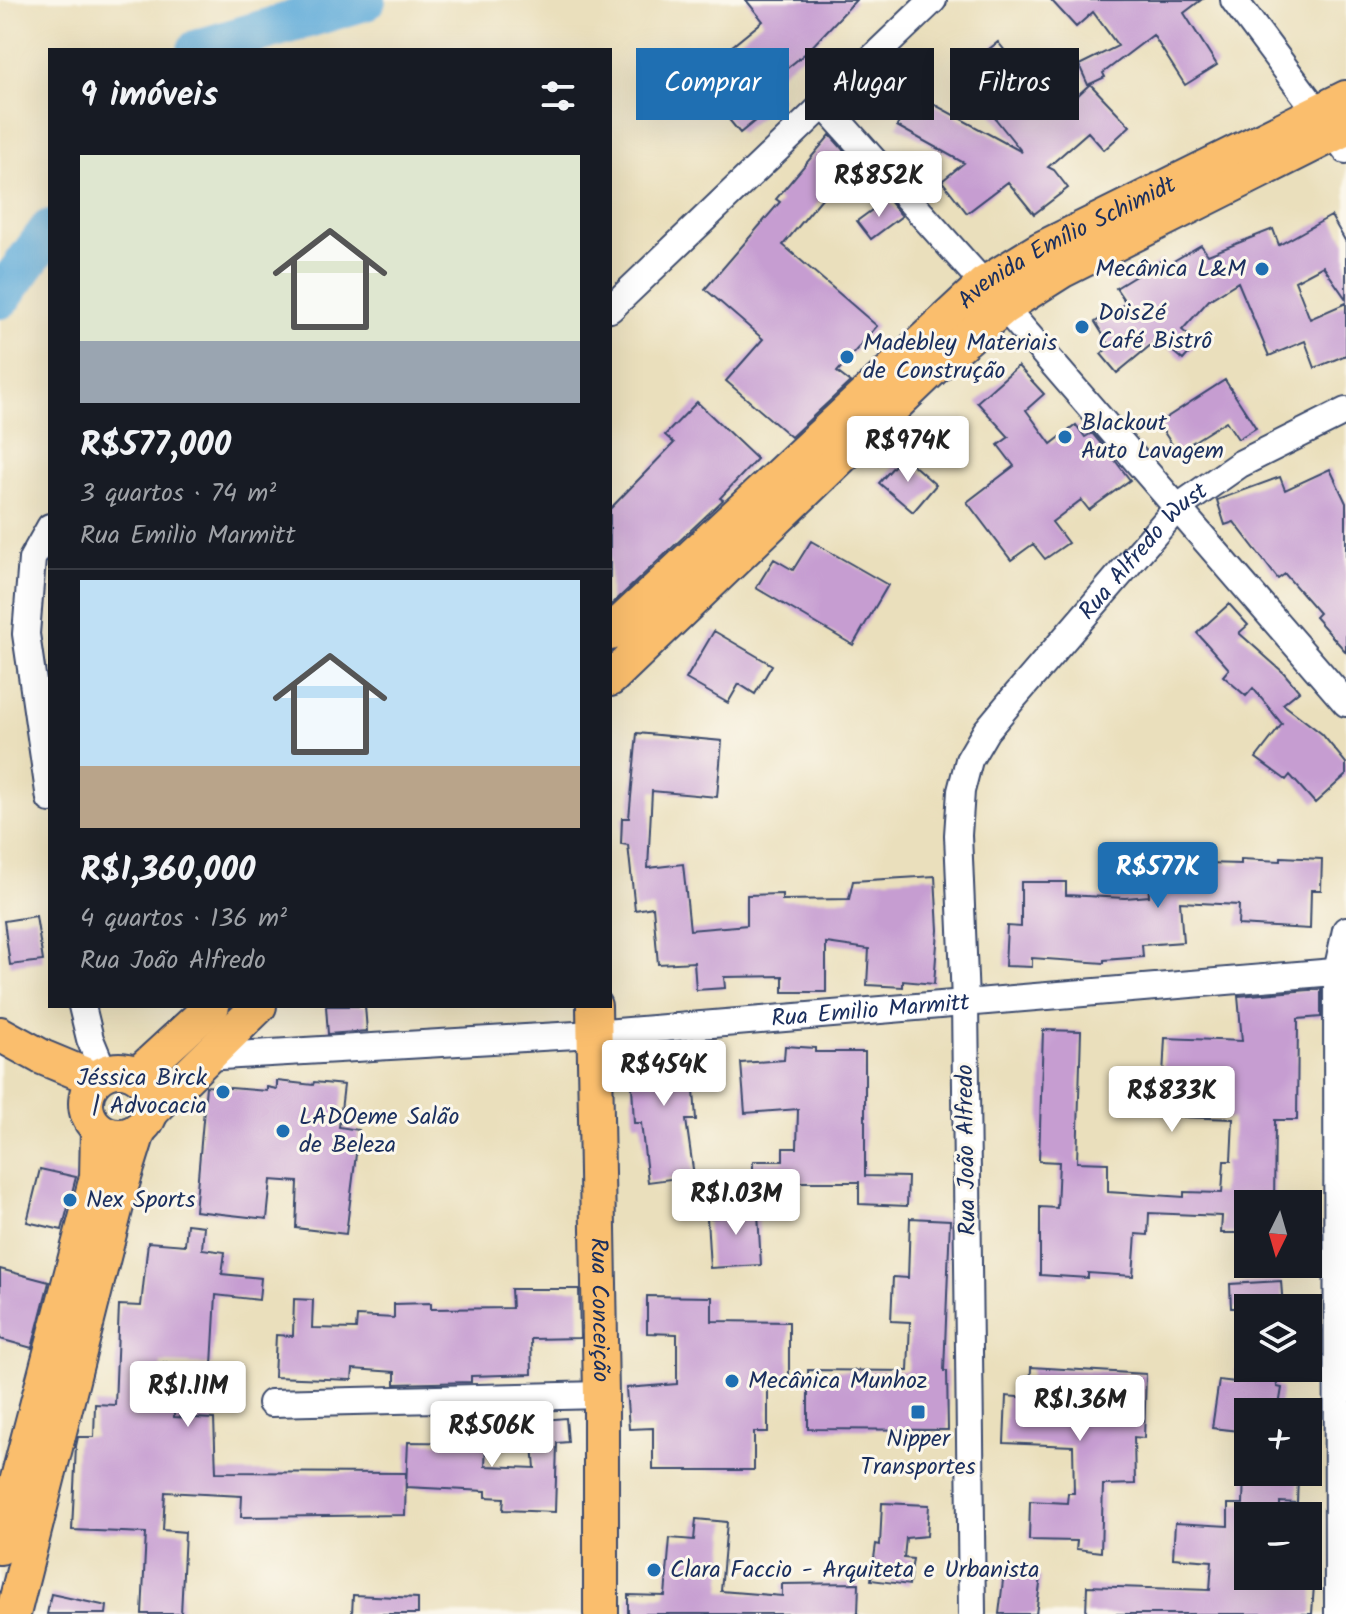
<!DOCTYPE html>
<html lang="pt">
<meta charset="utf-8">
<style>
:root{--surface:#171b24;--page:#20242c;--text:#f1f3f6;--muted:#9ea1a6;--line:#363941;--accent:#1f6fb2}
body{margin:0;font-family:Kalam,sans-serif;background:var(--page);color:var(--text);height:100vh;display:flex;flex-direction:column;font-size:30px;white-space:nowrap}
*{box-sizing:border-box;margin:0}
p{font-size:26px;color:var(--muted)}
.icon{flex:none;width:44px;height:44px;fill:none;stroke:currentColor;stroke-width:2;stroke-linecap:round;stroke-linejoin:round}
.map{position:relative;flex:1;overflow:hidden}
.panel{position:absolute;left:48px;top:48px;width:564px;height:960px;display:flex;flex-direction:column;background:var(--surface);border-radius:0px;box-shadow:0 8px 32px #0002}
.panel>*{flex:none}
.hud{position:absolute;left:636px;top:48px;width:590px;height:72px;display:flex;gap:16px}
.needle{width:52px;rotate:185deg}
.controls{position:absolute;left:1234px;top:1190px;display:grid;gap:16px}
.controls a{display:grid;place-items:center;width:88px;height:88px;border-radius:0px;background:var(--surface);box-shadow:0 8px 32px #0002;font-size:40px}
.price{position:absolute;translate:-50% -68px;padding:0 18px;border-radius:8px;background:#fff;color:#222;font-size:26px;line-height:52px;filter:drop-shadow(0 2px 4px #0008)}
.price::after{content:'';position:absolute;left:50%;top:48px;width:24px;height:18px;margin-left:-12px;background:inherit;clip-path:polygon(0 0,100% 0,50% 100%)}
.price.selected{background:var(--accent);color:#fff}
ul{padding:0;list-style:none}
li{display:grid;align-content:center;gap:16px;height:424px;padding:0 32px}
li+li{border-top:2px solid var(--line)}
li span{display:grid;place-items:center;height:248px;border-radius:0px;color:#555}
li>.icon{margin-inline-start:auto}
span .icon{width:144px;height:144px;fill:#fffc;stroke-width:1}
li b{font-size:34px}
h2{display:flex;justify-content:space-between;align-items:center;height:96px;padding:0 32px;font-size:34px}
.tag{padding:0 28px;border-radius:0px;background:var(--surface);box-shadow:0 8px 32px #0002;font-size:28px;line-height:72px}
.tag.selected{background:var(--accent);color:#fff}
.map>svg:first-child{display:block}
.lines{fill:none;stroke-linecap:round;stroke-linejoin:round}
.river{stroke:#61acd9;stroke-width:42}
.building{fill:#c69dd1}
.minor-casing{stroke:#3a496c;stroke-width:30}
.major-casing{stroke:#3a496c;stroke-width:38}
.minor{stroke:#fff;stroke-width:26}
.major{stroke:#fabe6d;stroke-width:34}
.poi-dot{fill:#1f6fb2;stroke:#fbf7ec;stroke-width:3}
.labels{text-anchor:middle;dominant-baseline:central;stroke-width:6;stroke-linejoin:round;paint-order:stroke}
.street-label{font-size:24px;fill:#1b2f5e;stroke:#fbf7ec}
.poi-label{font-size:24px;fill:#1b2f5e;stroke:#fbf7ec;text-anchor:start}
</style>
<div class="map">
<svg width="1346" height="1614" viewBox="0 0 1346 1614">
<rect width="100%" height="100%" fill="#fbf7ec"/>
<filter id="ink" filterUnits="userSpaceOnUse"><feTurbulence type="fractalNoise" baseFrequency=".0125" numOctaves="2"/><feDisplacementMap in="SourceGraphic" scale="16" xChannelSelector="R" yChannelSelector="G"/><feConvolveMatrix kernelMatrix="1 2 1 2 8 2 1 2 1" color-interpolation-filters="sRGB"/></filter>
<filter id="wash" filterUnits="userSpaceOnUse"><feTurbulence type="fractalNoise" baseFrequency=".006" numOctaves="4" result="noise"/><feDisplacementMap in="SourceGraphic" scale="32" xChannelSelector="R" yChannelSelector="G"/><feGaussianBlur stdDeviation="1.8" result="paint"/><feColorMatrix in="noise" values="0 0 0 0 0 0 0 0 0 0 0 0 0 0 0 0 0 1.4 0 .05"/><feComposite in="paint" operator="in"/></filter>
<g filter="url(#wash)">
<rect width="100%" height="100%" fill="#eadfbc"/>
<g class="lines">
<path class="river" d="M198 50 365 0
M0 298 50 230"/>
</g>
<g id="blocks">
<path class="building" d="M746 0H856L807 52 769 83 782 99 740 133 694 77 763 21Z
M1051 0H1201L1184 13 1217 65 1185 85 1153 35 1103 73 1105 77 1088 85 1079 65 1118 46 1093 12 1076 27Z
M998 42 1024 75 988 109 1033 87 1045 101 1049 97 1061 111 1090 84 1130 126 1104 150 1088 132 1048 167 1054 170 1068 188 1034 214 1008 182 967 213 942 181 964 163 897 126 915 94 1022 152 959 73Z
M830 135 853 161 783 245 877 326 837 372 850 382 791 437 726 381 763 339 705 289 780 202 776 199Z
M887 199 902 216 871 239 857 221Z
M1331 216 1346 242V299L1323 266 1295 281 1310 319 1346 303V355L1315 368 1305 341 1269 356 1238 282 1209 300 1182 330 1198 343 1183 360 1158 339 1117 373 1101 354 1110 346 1095 322 1126 303 1116 288 1162 260 1165 266 1201 245 1208 255 1273 229 1279 245Z
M1018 366 1044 394 1026 410 1051 444 1076 425 1085 437 1092 433 1108 452 1100 461 1110 454 1130 480 1089 510 1081 500 1052 522 1068 543 1045 559 1033 544 1011 560 967 502 1014 466 998 445 1009 437 977 402Z
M1225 380 1256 428 1238 439 1226 421 1177 452 1158 423Z
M697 402 757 459 720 498 723 500 610 606V509L674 443 665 435Z
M903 456 936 485 913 512 879 483Z
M1330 469 1346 503V652L1315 617 1319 613 1285 574 1278 579 1234 522 1225 525 1217 500 1280 477 1285 490Z
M811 541 888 585 853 645 756 588 774 559 793 570Z
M1229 604 1248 625 1239 633 1284 673 1299 691 1283 704 1322 734 1346 763V775L1315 803 1290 775 1286 780 1256 758 1282 724 1253 688 1246 696 1223 676 1229 669 1197 633Z
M714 631 772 665 755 694 739 684 728 703 686 679Z
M637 733 722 741 717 797 652 791 648 868 683 864 690 930 747 925V895L782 894V900L849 899 853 881 935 876 938 930 934 984 903 981V987L867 985 869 949 826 943V992H783V976L724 977 725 988 696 990 694 962 658 964 653 907 635 910 628 845 621 844 622 818H629Z
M1281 857 1322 859 1321 890H1311L1310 929 1238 925 1239 905 1180 902 1183 942 1142 945 1143 957 1104 960V963L1032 958V967L1005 966 1007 926 1021 927V882H1066V895L1125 898 1149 896 1147 871 1205 866V863L1241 864V859L1281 861Z
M36 916 43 961 10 965 4 921Z
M1321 989V1017L1298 1019 1297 1120H1275L1274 1204H1248V1233H1221L1222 1216 1149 1213 1148 1235 1136 1234 1133 1276 1088 1273V1278L1040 1275V1207L1057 1208 1059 1162 1039 1161 1043 1030 1081 1031 1077 1162 1108 1163V1192L1184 1197V1192L1222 1193 1224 1161H1231L1233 1119 1184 1117V1095L1162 1094 1165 1038 1242 1041 1238 996Z
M326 1006H365L367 1031 328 1034Z
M691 1045 696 1120H686L694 1176 648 1182 641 1123H634L630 1048Z
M785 1046 815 1048V1052H865V1176L908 1177 907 1206 859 1204V1182H753V1161H783V1148H797L798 1109 745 1113 741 1063 784 1060Z
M277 1081 313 1085 314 1082 344 1085 339 1127 359 1130 346 1234 296 1228 298 1182 271 1180 267 1219 195 1211 206 1086 267 1091V1087L277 1089Z
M40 1169 76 1177 62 1230 27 1222Z
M757 1196 761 1265 710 1268 707 1218 740 1216 739 1197Z
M910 1218 950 1220 944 1371H947L948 1430 808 1429V1370L908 1371 910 1322 891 1321 893 1277 908 1278Z
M187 1224 204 1226 202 1249 225 1252 222 1274 261 1278 259 1300 216 1295 212 1365 161 1363 160 1403 174 1404V1417L214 1419 216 1472 406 1473 405 1515 241 1517 242 1496 165 1492 163 1530 185 1532 181 1614H142L146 1533 72 1530 76 1446 78 1437H94L95 1404 115 1405 119 1305 141 1306 148 1242 185 1245Z
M0 1269 49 1282 32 1348 0 1339Z
M1281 1281 1283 1308H1231L1230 1284Z
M511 1289H579L580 1338 531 1339 532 1374 471 1376V1382L395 1384V1372L353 1369 352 1380 274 1377 276 1335 293 1336 294 1299 313 1300 312 1328 356 1329 357 1316 394 1318V1304L431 1303V1309L512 1308Z
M647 1296 712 1297V1321L789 1322V1381L768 1382V1432H754V1470H653V1428L629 1429 626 1388 677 1384V1334L647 1333Z
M1031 1367 1146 1374 1144 1438 1134 1437 1135 1484 1103 1485 1101 1552 1076 1549 1077 1541 1029 1540 1030 1501 1067 1503 1068 1493H1074L1073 1446 1004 1443 1006 1396 1030 1398Z
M1235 1368H1276L1277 1387 1282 1388 1278 1412H1248V1432L1212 1428 1219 1380 1236 1382Z
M566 1418 568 1442 557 1443 555 1512 503 1510 504 1498 486 1497V1491L406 1487 408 1442 486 1443 485 1466 535 1468 531 1421Z
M1244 1472H1294L1293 1478H1298L1297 1503 1280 1502V1516H1248V1576H1303L1302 1585H1314L1312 1614H1086L1087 1586 1210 1590 1212 1561 1173 1558 1175 1523 1228 1526V1504H1243Z
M882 1503 929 1505 927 1536 906 1538 904 1558 913 1559 909 1585 871 1580 876 1544 880 1545Z
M696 1519 727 1522 721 1591 782 1596V1584L859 1583 858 1614H628V1595L665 1596 670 1538 694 1540Z
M1004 1572 1041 1577 1036 1614H999Z
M51 1594 107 1606 106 1614H47Z
M353 1595 418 1598V1614H352Z"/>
</g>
</g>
<g filter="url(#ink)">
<use href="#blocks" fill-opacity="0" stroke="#3a496c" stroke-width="2"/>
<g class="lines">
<defs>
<g id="minor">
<path d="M1234 0 1346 150"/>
<path d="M824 105 984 284 1346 703"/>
<path d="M610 309 933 0"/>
<path d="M50 527 32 559 26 634 50 799"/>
<path d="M82 1006 90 1039 104 1073"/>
<path id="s1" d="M204 1057 593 1034 1346 971"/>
<path d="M271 1403 601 1395"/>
<path id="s2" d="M972 1614 965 1001 958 835 961 791 969 760 986 731 1011 701 1177 508 1240 464 1346 411"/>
<path d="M1338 1614 1337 972 1346 930"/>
</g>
<g id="major">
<path id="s3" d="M610 633 984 284 1041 249 1346 98"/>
<path d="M610 679 945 357 1003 308 1063 270 1346 128"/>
<path id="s4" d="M594 1006 601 1395V1614"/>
<path d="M0 1034 42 1057 95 1079"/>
<circle cx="119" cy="1103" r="33"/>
<path d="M137 1075 212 1006"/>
<path d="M151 1112 259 1006"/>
<path d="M0 1547 97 1177 98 1129"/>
<path d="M13 1614 120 1190 139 1129"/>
</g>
</defs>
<use href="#minor" class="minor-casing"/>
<use href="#major" class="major-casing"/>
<use href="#minor" class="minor"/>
<use href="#major" class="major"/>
</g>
</g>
<g class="poi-dot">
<circle cx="1262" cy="269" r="8"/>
<circle cx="1082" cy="327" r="8"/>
<circle cx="847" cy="357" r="8"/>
<circle cx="1065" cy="437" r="8"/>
<circle cx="223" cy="1092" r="8"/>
<circle cx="283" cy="1131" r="8"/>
<circle cx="70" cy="1200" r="8"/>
<circle cx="732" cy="1381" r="8"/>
<rect x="910" y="1404" width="16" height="16" rx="4"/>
<circle cx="654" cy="1570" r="8"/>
</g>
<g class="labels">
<g class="street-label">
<text stroke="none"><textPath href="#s3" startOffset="604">Avenida Emílio Schimidt</textPath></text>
<text stroke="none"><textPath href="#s2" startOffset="1128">Rua Alfredo Wust</textPath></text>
<text stroke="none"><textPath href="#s1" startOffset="668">Rua Emilio Marmitt</textPath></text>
<text transform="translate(967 1150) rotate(-91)">Rua João Alfredo</text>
<text stroke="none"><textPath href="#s4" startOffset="304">Rua Conceição</textPath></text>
</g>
<g class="poi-label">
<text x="1246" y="269" text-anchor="end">Mecânica L&amp;M</text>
<text x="1098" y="313">DoisZé<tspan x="1098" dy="28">Café Bistrô</tspan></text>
<text x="863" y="343">Madebley Materiais<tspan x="863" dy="28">de Construção</tspan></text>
<text x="1081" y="423">Blackout<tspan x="1081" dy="28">Auto Lavagem</tspan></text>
<text x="207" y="1078" text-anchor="end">Jéssica Birck<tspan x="207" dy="28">| Advocacia</tspan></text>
<text x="299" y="1117">LADOeme Salão<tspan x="299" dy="28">de Beleza</tspan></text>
<text x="86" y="1200">Nex Sports</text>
<text x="748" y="1381">Mecânica Munhoz</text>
<text x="918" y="1439" text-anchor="middle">Nipper<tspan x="918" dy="28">Transportes</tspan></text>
<text x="670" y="1570">Clara Faccio - Arquiteta e Urbanista</text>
</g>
</g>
</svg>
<div class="controls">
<a><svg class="needle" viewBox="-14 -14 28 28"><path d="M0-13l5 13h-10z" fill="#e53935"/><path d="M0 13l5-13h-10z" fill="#9ea1a6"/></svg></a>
<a><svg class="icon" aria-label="layers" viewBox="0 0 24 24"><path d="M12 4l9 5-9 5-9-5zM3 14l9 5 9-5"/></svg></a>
<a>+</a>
<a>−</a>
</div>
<b class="price" style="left:879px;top:219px">R$852K</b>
<b class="price" style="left:908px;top:484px">R$974K</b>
<b class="price selected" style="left:1158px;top:910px">R$577K</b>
<b class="price" style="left:664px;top:1108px">R$454K</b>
<b class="price" style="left:1172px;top:1134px">R$833K</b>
<b class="price" style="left:736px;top:1237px">R$1.03M</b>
<b class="price" style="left:188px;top:1429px">R$1.11M</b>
<b class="price" style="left:1080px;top:1443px">R$1.36M</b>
<b class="price" style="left:492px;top:1469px">R$506K</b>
<div class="hud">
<a class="tag selected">Comprar</a>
<a class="tag">Alugar</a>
<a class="tag">Filtros</a>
</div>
<section class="panel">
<h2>9 imóveis<svg class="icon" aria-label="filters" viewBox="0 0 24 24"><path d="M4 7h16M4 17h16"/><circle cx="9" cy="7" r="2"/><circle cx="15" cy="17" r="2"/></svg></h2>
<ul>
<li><span style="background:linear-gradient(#dfe7d0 75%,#9aa5b1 0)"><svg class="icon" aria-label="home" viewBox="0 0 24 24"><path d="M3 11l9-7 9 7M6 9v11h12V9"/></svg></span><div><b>R$577,000</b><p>3 quartos · 74 m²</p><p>Rua Emilio Marmitt</p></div></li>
<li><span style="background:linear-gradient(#bfe0f5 75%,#b9a48a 0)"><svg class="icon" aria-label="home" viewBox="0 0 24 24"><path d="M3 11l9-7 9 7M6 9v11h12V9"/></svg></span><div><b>R$1,360,000</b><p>4 quartos · 136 m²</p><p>Rua João Alfredo</p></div></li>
</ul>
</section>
</div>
